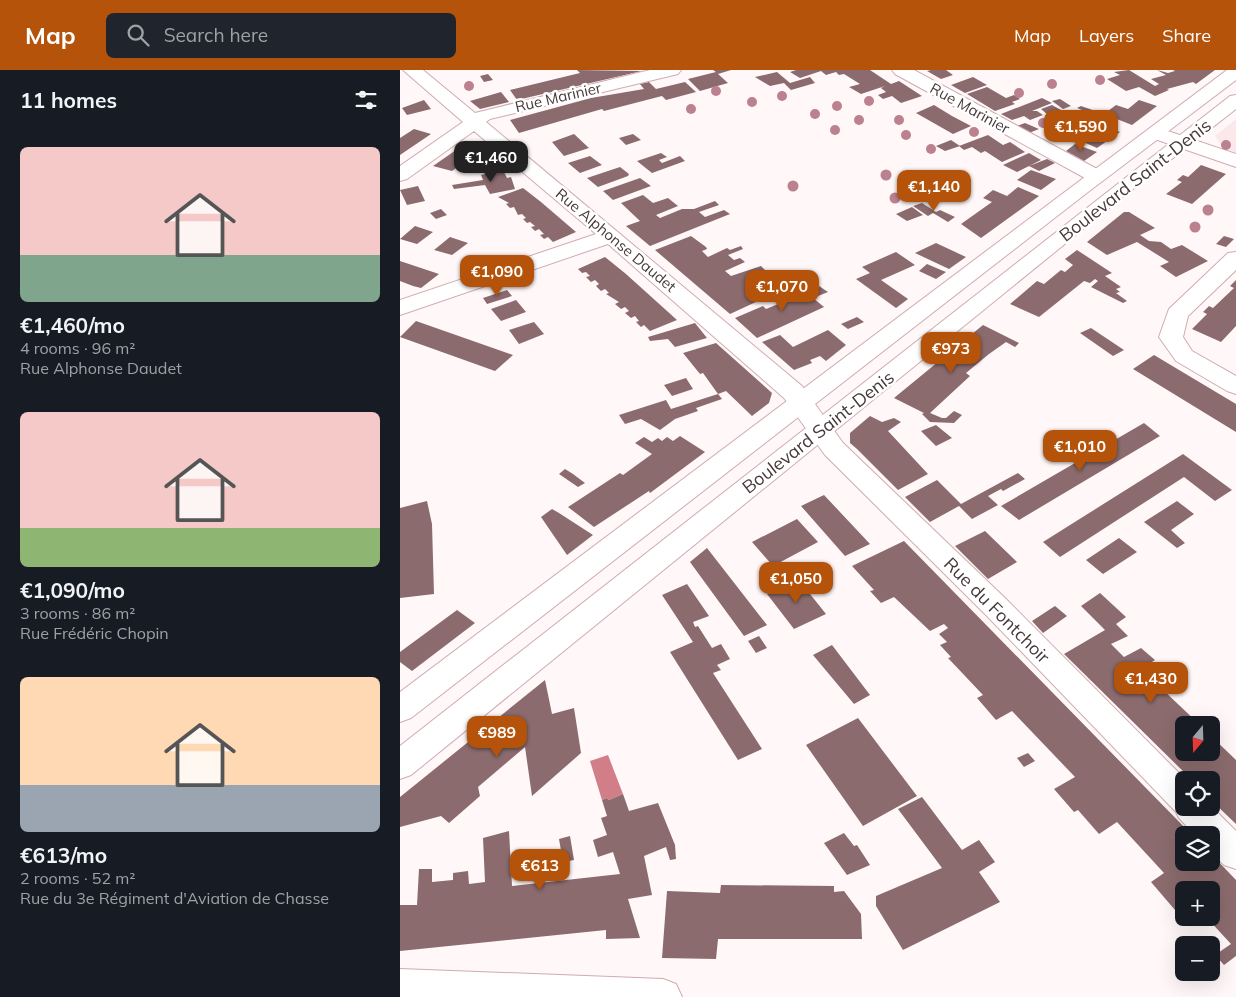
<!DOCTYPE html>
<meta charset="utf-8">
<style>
:root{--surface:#171b24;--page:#20242c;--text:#f1f3f6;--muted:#9ea1a6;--accent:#b45309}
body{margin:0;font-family:Mulish,sans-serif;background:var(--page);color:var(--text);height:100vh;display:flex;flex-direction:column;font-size:19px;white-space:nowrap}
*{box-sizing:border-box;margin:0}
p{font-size:16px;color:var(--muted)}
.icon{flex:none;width:28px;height:28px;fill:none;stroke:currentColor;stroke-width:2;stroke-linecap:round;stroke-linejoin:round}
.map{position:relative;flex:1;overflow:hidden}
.panel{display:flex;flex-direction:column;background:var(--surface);width:400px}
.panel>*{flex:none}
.needle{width:32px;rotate:199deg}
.tools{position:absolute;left:775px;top:646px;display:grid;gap:10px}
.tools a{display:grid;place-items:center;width:45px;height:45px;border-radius:8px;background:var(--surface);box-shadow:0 5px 20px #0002;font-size:25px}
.price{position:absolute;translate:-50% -42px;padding:0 11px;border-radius:10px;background:var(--accent);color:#fff;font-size:16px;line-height:32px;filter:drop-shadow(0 1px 2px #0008)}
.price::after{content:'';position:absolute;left:50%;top:30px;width:15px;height:11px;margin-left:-8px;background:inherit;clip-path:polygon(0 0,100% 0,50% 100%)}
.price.on{background:#222;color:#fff}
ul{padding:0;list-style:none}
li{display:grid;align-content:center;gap:10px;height:265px;padding:0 20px}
li span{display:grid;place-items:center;height:155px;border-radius:8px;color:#555}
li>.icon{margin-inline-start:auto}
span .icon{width:90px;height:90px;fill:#fffc;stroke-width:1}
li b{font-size:21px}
h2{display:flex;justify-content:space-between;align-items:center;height:60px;padding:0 20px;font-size:21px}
header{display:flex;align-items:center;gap:30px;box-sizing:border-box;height:70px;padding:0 25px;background:var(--accent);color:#fff}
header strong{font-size:24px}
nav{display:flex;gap:28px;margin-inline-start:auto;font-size:18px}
.search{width:350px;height:45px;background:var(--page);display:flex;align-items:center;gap:12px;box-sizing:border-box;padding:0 18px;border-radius:8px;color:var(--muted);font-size:19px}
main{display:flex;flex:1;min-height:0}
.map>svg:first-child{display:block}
.built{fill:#fbe8ea}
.water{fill:#d17e89}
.building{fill:#8b6b6e}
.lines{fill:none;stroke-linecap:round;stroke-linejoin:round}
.street-casing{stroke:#cfacb0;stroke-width:2}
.secondary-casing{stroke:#cfacb0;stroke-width:2}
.street{fill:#fff;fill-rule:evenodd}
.secondary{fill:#fff;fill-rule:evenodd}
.tree{fill:#bb818f}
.labels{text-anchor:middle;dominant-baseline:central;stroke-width:5;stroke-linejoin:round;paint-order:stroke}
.far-street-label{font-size:15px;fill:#47393a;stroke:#fff}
.street-label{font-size:18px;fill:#47393a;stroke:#fff}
</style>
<header>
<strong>Map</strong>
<div class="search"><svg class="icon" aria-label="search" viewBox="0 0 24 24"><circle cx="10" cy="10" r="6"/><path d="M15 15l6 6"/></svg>Search here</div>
<nav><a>Map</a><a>Layers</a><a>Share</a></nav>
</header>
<main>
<section class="panel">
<h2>11 homes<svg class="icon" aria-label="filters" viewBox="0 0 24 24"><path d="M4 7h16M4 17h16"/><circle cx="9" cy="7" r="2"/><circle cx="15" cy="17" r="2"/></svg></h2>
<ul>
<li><span style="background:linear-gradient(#f6c9c9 70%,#7fa58c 0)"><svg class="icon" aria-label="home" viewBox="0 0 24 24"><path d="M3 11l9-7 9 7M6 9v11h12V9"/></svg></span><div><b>€1,460/mo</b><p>4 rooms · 96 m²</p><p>Rue Alphonse Daudet</p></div></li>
<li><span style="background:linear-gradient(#f6c9c9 75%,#8fb573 0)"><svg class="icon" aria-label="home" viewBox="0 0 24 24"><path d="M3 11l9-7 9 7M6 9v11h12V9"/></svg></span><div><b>€1,090/mo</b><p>3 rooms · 86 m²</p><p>Rue Frédéric Chopin</p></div></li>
<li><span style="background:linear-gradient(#ffd9b3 70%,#9aa5b1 0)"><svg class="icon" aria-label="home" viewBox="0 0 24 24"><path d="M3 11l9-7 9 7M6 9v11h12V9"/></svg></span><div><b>€613/mo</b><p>2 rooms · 52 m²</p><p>Rue du 3e Régiment d'Aviation de Chasse</p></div></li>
</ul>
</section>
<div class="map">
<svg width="836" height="927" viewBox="0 0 836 927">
<rect width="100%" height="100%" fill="#fff7f8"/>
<path class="built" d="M836 49V83L823 78 815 66Z"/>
<path class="water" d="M208 685 223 724 209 730 207 728 202 730 190 691Z"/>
<path class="building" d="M177 0 242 1 117 30 110 20 180 3Z
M313 0H331L318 4 328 13 300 21 288 9 316 2Z
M396 0H470L491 14 499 11 522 26 501 33 492 26 483 29 478 25 486 22 481 18 485 16 461 24 449 17 460 14 444 4 439 5 436 2 426 5 421 1 400 8 390 2Z
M531 0H546L553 5 541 9 527 1Z
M729 0 755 16 759 14 751 9 766 5 757 0 768 3 775 1 773 0H815L796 14 793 12 767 19 769 20 755 26 739 17 726 21 707 9 720 5 714 2Z
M377 2 390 13 410 7 415 13 391 20 384 13 370 16 355 7Z
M88 4 93 10 84 12 80 6Z
M573 7 587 15 565 23 551 15Z
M249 12 256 19 285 12 296 22 266 30 262 26 204 41 202 39 119 63 110 50 191 28 244 19 240 14Z
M587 17 606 28 614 25 620 29 612 32 615 34 595 41 567 24Z
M101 22 109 32 80 39 70 31Z
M642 28 652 33 632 41H637L643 45 630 50 624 46 612 50 601 44Z
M660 29 671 36 663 39 652 31Z
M24 30 31 39 7 45 2 38Z
M739 30 757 36 732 55 704 44 716 35 728 39Z
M534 35 552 46 571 56 553 64 516 43Z
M652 35 661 40 654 43 680 53 675 55 648 45 641 39Z
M681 36 701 43 697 46 677 38Z
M625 53 639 59 629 63 617 56Z
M697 53 720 62 697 78 670 66 679 60 674 58 677 56 688 60Z
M14 59 31 64 0 85V68Z
M652 59 666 64 660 68 646 62Z
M174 64 189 78 164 86 152 72Z
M233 64 241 70 226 75 219 68Z
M588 65 603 75 610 72 625 82 602 92 585 81 581 83 572 77 564 80 559 76Z
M551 70 560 76 545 81 536 76Z
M675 74 697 82 684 91 666 81Z
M56 80 74 85 52 101 33 96Z
M261 83 267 87 259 90 262 93 280 86 285 91 252 103 237 91Z
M629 83 641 90 617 102 603 95Z
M190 86 202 95 180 103 168 93Z
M647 89 655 93 639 101 629 96Z
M801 95 826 104 792 134 766 124 782 112 777 110 783 105 788 107Z
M220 97 229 104 228 106 198 117 187 108Z
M103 100 107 108 111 107 115 119 90 124 85 115 54 119 52 115 83 110 81 105Z
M631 100 656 109 641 120 617 110Z
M240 108 251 116 213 130 203 121Z
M18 116 25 131 7 135 0 120Z
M618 117 639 126 581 168 561 154 592 132 583 128 593 120 607 126Z
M123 118 141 132 176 162 153 172 148 167 144 169 140 165 144 164 139 159 135 161 131 157 135 156 130 152 127 153 123 149 126 148 122 144 118 145 114 137 110 138 106 134 109 133 98 127Z
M243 125 253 133 268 128 278 136 256 145 260 148 282 139H294L315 131 319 135 299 142 305 147 324 140 330 144 250 176 226 156 240 151 221 133Z
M522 133 536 142 540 140 555 147 548 152 533 143 528 146 513 136Z
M512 137 523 145 507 151 496 144Z
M41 139 47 145 36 149 30 143Z
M724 142H729L755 158 740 165 749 171 761 172 771 179 782 175 808 191 776 207 760 196 769 192 737 172 707 185 687 172Z
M15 156 33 162 17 174 0 169Z
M291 166 306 177 307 179 302 181 308 187 327 178 330 180 341 176 343 179 328 185 334 190 340 188 345 192 325 201 331 206 361 196 376 211 391 205 399 212 330 244 255 180Z
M824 166 834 169 826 177 816 174Z
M50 167 68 173 52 185 34 180Z
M536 173 566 187 549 199 515 183Z
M677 180 712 203 705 206 721 217 716 219 720 222 716 223 727 231 723 233 691 217 698 211 695 209 690 213 684 211 639 247 610 234 637 211 644 214 661 200 665 202 673 195 665 189Z
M496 182 515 195 481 210 508 229 496 238 456 209 470 203 462 197Z
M205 187 226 204 277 250 250 261 244 255 241 257 236 252 239 251 235 246 231 248 225 243 229 241 225 237 221 239 215 234 219 232 206 224 209 223 205 219 201 221 196 216 199 214 195 210 191 212 186 207 190 206 186 202 182 203 178 199Z
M0 191 39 204 21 218 13 216 0 211Z
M527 194 541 200 546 202 536 209 519 201Z
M836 210V256L821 272 792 259 807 244 803 242 809 236 813 238 834 218 830 216Z
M416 214 428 222 413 228 424 237 357 268 335 248 363 236 366 239 378 234 375 231Z
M107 220 112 226 87 234 83 228Z
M116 230 126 242 101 251 91 239Z
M457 247 464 252 448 259 441 254Z
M16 251 113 285 95 301 0 267Z
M134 252 144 264 119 274 109 260Z
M295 253 307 268 275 277 268 269 250 271 248 267Z
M583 255 619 273 615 277 606 272 589 284 566 303 570 306 530 343 542 348H546L554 341 562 345 554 353 530 352 522 344 524 343 494 328Z
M691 258 724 280 713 286 680 263Z
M428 260 446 275 426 291 420 286 410 290 412 293 394 300 362 272 380 265 393 277Z
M316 273 372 323 369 333 352 346 326 321 318 324 322 329 296 338 298 341 275 349 260 360 241 349 225 354 219 345 266 330 271 339 318 324 303 303 300 304 283 283Z
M754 285 836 334V362L733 299Z
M286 308 293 319 272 326 264 315Z
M470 346 482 352 494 348 501 352 488 361 528 404 498 420 457 379 450 373V363Z
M744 353 760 366 619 450 601 436Z
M536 355 552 368 536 376 521 361Z
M280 366 305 382 250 423 249 421 194 457 168 437 220 403 223 405 252 384 235 373 244 367 252 372 258 368 262 371 267 367 273 371Z
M783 384 832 420 815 431 784 407 660 487 643 472Z
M165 399 173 404 185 413 178 417 159 404Z
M618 403 625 409 603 421 601 419 588 426 598 435 572 449 559 436 530 452 505 427 537 410 561 434Z
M424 425 470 474 445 486 401 436Z
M27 431 32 454 34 524 0 528V438Z
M777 431 794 444 771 460 785 473 777 478 744 452Z
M152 439 159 443 193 465 167 485 141 447Z
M397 449 418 472 373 496 352 472Z
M585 461 617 492 588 509 555 476Z
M719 468 737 482 703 504 686 490Z
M504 471 792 765H784V792H811V784L836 810V886L824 895 815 885 831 874 807 848H811V820H784V834L775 840 751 812 764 803 717 752 699 764 678 740 674 742 654 719 675 707 612 641 596 650 577 628 583 625 548 588 551 587 540 575 547 572 539 564 548 558 544 554 530 561 494 527 481 533 470 521 474 520 452 496Z
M307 478 367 555 344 566 290 492Z
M398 509 426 544 394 559 367 524Z
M287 514 309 546 293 552 295 557 298 556 312 578 321 574 330 589 317 595 321 600 313 603 362 679 338 690 270 582 293 572 262 525Z
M700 523 726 547 716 554 728 566 711 574 724 587 741 578 755 590 741 599 800 655H784V682H811V666L836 690V754L811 730V710H792L664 584 705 560 681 536Z
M655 536 667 546 643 563 632 551Z
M57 540 75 553 12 601 0 592V582Z
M359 566 367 578 356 583 348 571Z
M432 575 470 625 454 634 413 585Z
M145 610 152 644 174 638 181 683 132 726 125 677 78 717 80 726 49 753 41 746 0 757V727Z
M458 648 517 726 463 756 406 675Z
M628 683 635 691 624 697 617 688Z
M223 724 229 741 258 733 275 775 276 789 270 790 266 777 244 786 252 825 228 829 240 868 206 869V860L0 881V835H17L19 799H32V812L53 810V803L68 801 69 814 85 812 83 768 109 761 112 816 220 804 213 782 198 787 193 770 207 765 201 748 207 746 202 730 207 728 209 730Z
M522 727 562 780 579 770 595 792 579 802 600 832 503 880 476 836V826L542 798 498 739Z
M444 763 454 776 457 775 470 795 447 805 424 773Z
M170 766 174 790 163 792 159 769Z
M321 815 434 816V822L444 821 461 844 462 869H318L316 889 262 888 267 821 320 823Z"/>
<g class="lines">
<defs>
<path id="street" d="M3 0H23L75 43 250 0H281L278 4 90 49 86 52 402 316 443 373 606 529 786 710H784V738L811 736 836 761V799L824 795 811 782V765H795L779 748 776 742 586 545 425 385 384 328 208 174 0 245V230L196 164 74 61 7 109 0 111V96L63 52Z
M492 0H514L699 100 702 104 699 108H685L495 4Z
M756 57 836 84V97L749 67 747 63 749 59Z
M836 182V200L788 246 783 267 792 281 836 306V324L827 321 776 291 759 267 769 239 828 183Z
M0 899 263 909 276 914 282 927H0Z"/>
<path id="secondary" d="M827 0H836V10L688 122 11 648 0 652V622Z
M836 25V39L714 134 11 705 0 709V676L830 26Z"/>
</defs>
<use href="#street" class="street-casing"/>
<use href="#secondary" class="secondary-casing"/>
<use href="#street" class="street"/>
<use href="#secondary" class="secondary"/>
</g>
<g class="tree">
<circle cx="700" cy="10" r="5"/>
<circle cx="652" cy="14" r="5"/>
<circle cx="69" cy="16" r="5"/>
<circle cx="316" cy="21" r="5"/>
<circle cx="619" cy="23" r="5"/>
<circle cx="382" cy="26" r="5"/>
<circle cx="469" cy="31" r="5"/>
<circle cx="352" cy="32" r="5"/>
<circle cx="437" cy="36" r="5"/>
<circle cx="291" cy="39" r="5"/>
<circle cx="415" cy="44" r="5"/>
<circle cx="459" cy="50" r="5"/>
<circle cx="499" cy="50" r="5"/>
<circle cx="643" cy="53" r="5"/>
<circle cx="435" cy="60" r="5"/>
<circle cx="574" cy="62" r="5"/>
<circle cx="506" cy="65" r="5"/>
<circle cx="826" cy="75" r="5"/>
<circle cx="531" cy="79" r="5"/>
<circle cx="486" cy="105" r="5.5"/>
<circle cx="393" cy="116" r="5.5"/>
<circle cx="495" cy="128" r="5.5"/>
<circle cx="808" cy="140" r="5.5"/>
<circle cx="795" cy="157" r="5.5"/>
</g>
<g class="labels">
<g class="far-street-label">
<text transform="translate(158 27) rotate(-13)">Rue Marinier</text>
<text transform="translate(570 38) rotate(29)">Rue Marinier</text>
<text transform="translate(216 170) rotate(40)">Rue Alphonse Daudet</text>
</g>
<g class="street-label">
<text transform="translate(735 110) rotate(-38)">Boulevard Saint-Denis</text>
<text transform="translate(418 362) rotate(-38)">Boulevard Saint-Denis</text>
<text transform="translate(597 540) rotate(45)">Rue du Fontchoir</text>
</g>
</g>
</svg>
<div class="tools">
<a><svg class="needle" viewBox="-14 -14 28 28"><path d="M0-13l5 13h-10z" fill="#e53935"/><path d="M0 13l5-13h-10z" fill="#9ea1a6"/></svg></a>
<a><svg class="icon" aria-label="locate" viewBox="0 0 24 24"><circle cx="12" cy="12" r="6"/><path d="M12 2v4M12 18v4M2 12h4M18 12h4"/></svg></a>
<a><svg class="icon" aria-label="layers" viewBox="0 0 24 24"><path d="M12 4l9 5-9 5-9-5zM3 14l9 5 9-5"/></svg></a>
<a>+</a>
<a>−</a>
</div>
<b class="price" style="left:681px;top:82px">€1,590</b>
<b class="price on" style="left:91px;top:113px">€1,460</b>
<b class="price" style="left:534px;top:142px">€1,140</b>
<b class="price" style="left:97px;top:227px">€1,090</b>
<b class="price" style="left:382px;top:242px">€1,070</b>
<b class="price" style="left:551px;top:304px">€973</b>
<b class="price" style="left:680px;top:402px">€1,010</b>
<b class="price" style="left:396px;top:534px">€1,050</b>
<b class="price" style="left:751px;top:634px">€1,430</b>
<b class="price" style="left:97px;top:688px">€989</b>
<b class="price" style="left:140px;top:821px">€613</b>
</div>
</main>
